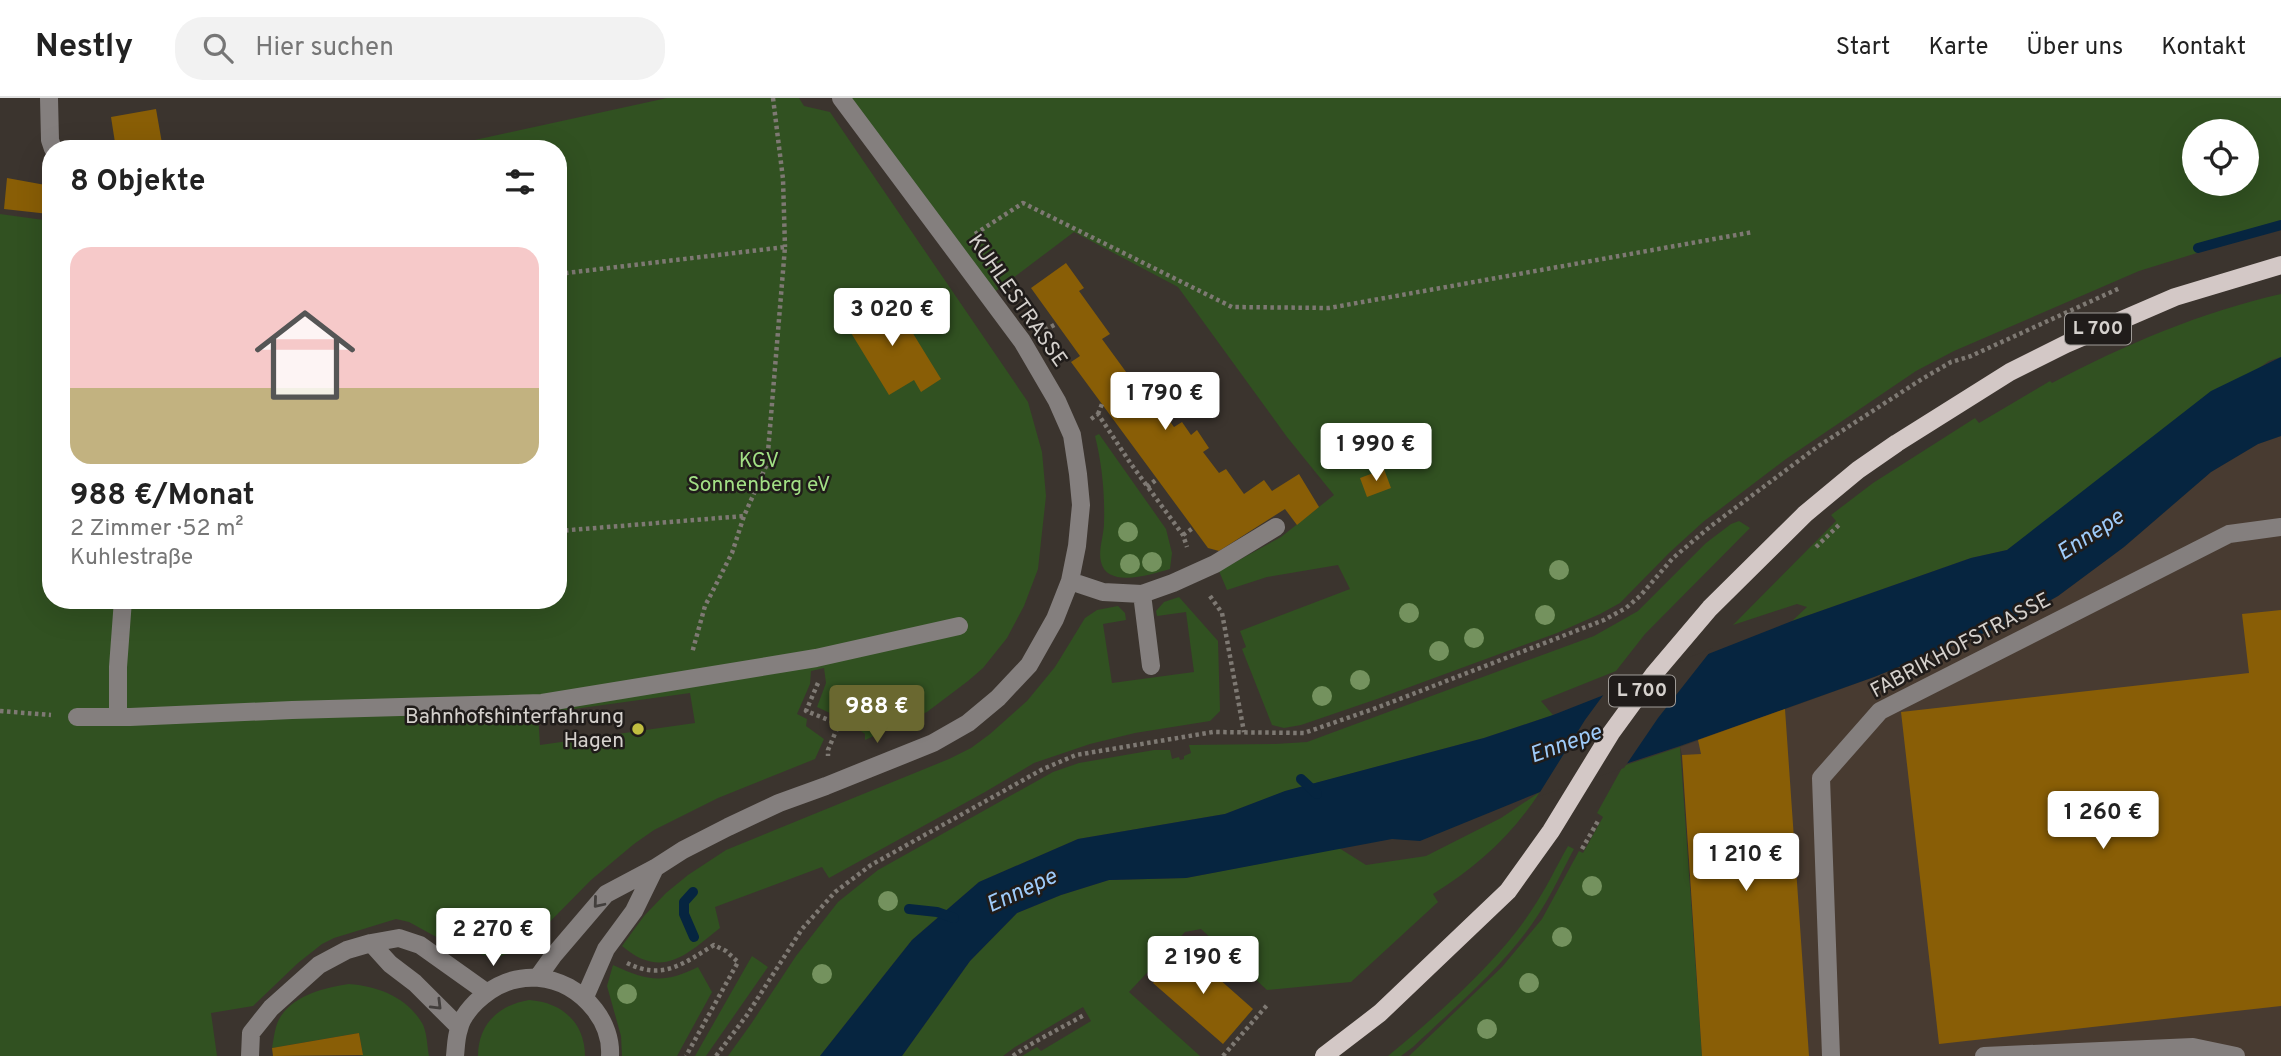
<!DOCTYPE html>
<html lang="de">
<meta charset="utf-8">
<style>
:root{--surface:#fff;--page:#f2f2f2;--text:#222;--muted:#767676;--line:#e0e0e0;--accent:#6a6830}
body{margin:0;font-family:Overpass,sans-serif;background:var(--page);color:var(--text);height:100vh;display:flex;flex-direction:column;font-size:26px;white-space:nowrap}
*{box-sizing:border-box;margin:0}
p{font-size:23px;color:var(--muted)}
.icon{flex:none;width:38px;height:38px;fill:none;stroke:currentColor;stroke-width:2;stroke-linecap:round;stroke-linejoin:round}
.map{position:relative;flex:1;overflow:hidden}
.panel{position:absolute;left:42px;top:42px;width:525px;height:469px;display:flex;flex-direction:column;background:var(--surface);border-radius:28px;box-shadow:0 7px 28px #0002}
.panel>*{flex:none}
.tools{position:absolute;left:2182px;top:21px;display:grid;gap:14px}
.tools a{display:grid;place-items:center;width:77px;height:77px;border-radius:50%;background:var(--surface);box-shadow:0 7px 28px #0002;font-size:35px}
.price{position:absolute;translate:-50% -60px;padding:0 16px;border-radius:7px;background:#fff;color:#222;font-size:23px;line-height:46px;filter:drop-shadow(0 2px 4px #0008)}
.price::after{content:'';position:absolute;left:50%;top:42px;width:21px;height:16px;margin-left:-10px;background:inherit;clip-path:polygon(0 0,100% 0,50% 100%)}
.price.selected{background:var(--accent);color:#fff}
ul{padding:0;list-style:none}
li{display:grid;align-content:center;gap:14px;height:371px;padding:0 28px}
li span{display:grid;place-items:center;height:217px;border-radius:21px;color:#555}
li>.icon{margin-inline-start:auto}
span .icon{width:126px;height:126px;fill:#fffc;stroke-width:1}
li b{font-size:30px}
h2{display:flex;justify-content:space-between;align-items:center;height:84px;padding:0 28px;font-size:30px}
header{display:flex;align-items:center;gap:42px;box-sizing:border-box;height:98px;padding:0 35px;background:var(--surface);border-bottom:2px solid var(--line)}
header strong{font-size:33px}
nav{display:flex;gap:38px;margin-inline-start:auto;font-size:24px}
.search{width:490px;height:63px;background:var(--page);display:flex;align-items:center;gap:18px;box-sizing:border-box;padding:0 24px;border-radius:28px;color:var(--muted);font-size:26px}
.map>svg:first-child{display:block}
.built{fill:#483b31}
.green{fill:#315121;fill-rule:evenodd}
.water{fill:#062540}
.pier{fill:#3b342e}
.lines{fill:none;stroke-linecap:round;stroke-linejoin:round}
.stream{stroke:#062540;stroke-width:10}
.building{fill:#895e06}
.path{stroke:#7e7973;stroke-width:4.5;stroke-dasharray:3.5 3.5;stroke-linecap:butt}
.minor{stroke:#847f7e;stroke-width:18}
.major{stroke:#d3c8c6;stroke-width:18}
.tree{fill:#74925e}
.oneway{stroke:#433f3d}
.poi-dot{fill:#c1be40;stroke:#201c1a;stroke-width:2.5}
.labels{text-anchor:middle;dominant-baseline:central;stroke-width:5;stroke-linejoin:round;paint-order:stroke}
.shield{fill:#201c1a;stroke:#9f9b97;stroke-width:2}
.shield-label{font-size:19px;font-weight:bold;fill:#d5d1cd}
.street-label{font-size:21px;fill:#d5d1cd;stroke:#201c1a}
.park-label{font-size:21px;fill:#a2df85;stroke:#201c1a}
.poi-label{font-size:21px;fill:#d5d1cd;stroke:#201c1a;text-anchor:end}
.water-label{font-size:23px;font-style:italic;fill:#9ecbfa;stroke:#201c1a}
</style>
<header>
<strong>Nestly</strong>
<div class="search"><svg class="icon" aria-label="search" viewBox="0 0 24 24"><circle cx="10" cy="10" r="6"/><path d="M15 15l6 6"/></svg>Hier suchen</div>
<nav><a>Start</a><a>Karte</a><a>Über uns</a><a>Kontakt</a></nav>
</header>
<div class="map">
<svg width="2281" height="958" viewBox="0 0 2281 958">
<rect width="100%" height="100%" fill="#3b342e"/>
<path class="built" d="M2281 338V958H1702L1682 657 1680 649 1874 579 2012 524 2058 498 2124 449 2211 374 2258 346Z"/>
<path class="green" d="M667 0H799L804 8 830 14 1028 304 1042 354 1046 398 1038 471 1024 508 1007 540 983 570 968 583 927 614 865 642V636L847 623 817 609 826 585 824 570 811 573 810 586 797 616 807 621 806 628 824 641 815 661 718 700 654 732 634 746 591 782 525 849 499 859 483 857 467 849 447 833 440 841 409 824 396 821 334 840 322 846 298 865 253 908 211 915 217 958H0V116L51 123V502H558V51H434ZM690 595 695 625 540 647 538 616Z
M841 0H2281V122L2195 148 2197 155 2139 173 1954 253 1916 273 1786 361 1703 424 1669 455 1620 505 1600 516 1557 535 1377 601 1301 627 1284 630 1272 627 1242 551 1246 549 1240 533 1350 491 1338 467 1267 479 1227 492 1219 473 1281 439 1334 397 1287 339 1178 189 1074 134 989 198ZM2194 33H2247V86H2194Z
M2281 196V259L2269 263 2007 452 1971 460 1792 523 1807 509 1797 506 1733 527 1836 423 1831 417 1873 385 1975 320 1979 325 2050 283 2052 285C2124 247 2201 214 2281 196Z
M1099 336 1166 431 1172 455 1170 471C1152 476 1107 491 1101 464 1098 452 1104 437 1104 425 1105 396 1102 366 1095 338Z
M1739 423 1750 430 1645 536 1616 573 1541 603 1553 617 1484 640 1286 693 1225 716 1078 741 979 784 912 842 820 958H728L751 926 796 858 838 804 878 772 1053 674 1079 665 1154 652H1170L1172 661 1179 659 1180 662 1184 661V658L1191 655 1189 647 1275 646 1307 644 1594 538 1638 513 1706 445 1731 426Z
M1179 499 1218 543 1220 613 1210 623 1135 635 1090 646 1034 665 985 694 829 780 822 769 715 809 720 830C686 857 662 882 622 848L644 818 666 795 688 777 726 752 949 661 971 650 990 636 1027 603 1055 569 1085 520 1097 512 1118 508 1125 515 1126 522 1103 526 1112 585 1194 574 1186 514 1157 518 1156 513 1164 504Z
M1680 649 1702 958H1409L1502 869 1542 821 1579 753 1583 755 1603 719 1597 715 1623 668Z
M1540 694C1512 737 1477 769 1433 796L1438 804 1351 884 1267 892 1201 831 1185 834 1129 894 1200 958H1022L1037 949 1041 953 1091 923 1083 909 1015 949 1003 958H902L970 863 1017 815 1061 797 1109 782 1186 780 1339 750 1366 767 1426 758 1501 720Z
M1568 748 1574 751C1562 773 1552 796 1538 817 1507 866 1455 909 1413 949L1401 958H1388C1435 919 1498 864 1531 813 1545 793 1556 769 1568 748Z
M752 858 768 869 706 958H695Z
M613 867C647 883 664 886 698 869L712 894 677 958H622L621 938 607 888Z
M349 886C377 888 407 899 422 925 427 933 427 948 429 958H359L363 957 359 935 272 950C274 940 275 926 281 918 296 896 325 890 349 886Z
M529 902C561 904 585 924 585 958H478C478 926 499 907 529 902Z"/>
<path class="water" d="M2281 259V338L2258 346 2211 374 2124 449 2058 498 2012 524 1874 579 1680 648 1540 694 1420 743 1392 741 1186 780 1109 782 1061 797 1017 815 970 863 902 958H820L912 842 979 784 1078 741 1225 716 1285 693 1484 640 1553 617 1792 523 1971 460 2007 452 2211 293Z"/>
<path class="pier" d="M1713 550 1658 620 1624 670 1537 699 1585 622 1607 592Z"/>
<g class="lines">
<path class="stream" d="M2198 150 2281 127
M1301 681 1317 696
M693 794 684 804V816L694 839
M909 811 937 814 954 820"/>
</g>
<path class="building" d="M156 11 163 51H116L111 19Z
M7 80 51 88 49 116 4 111Z
M1066 165 1084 190 1079 193 1110 236 1102 241 1148 304 1154 301 1174 329 1182 324 1191 337 1197 332 1209 350 1203 354 1219 375 1226 371 1244 396 1264 382 1272 393 1299 376 1319 409 1297 427 1285 411 1219 453 1208 450 1071 264 1080 258 1031 190Z
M890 198 941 281 921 294 914 282 889 297 845 225Z
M1384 371 1391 390 1367 399 1360 380Z
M2281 512V908L1939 946 1901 614 2249 575 2242 516Z
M1785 611 1809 958H1702L1682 657 1701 656 1698 642Z
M1184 850 1253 911 1223 946 1153 885Z
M359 935 363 957 273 958 272 950Z"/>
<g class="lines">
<path class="path" d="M773 0 783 81 785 149
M975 136 1023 105 1232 209 1329 210 1753 134
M558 176 785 149 767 366 744 418 732 455 705 508 692 555
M1045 232 1056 226
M1098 316 1102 306
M1091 321 1098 316 1131 366 1183 437 1187 449
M1147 389 1157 381
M558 433 744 418
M1183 437 1193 430
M1816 449 1840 426
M1210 498 1222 515 1244 634
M818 585 806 613 839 626 828 652V658
M0 613 51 617
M1582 751 1598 723
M627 865C663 883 684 865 714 847L726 853 738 864 686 958
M716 958 747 917 802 831 835 794 871 767 1043 671 1076 657 1213 634 1304 635 1379 609 1604 522 1626 510 1640 498 1673 460 1711 428 1817 349 1922 281 1951 264 1971 258 2120 190
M1013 958C1035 942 1060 931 1084 917
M1223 958 1268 906"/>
<path class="minor" d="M49 0 50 42 53 51
M1070 483 1103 494 1142 496 1173 485 1215 466 1276 429
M1142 496 1151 568
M77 619H130L292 612 542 605 816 560 959 528
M118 619V569L123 502
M371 845 390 866 415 885 459 929
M538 879 553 858 606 796 655 770 683 752 728 729 779 705 826 688 933 645 968 625 998 600 1029 567 1055 521 1070 483 1077 448 1081 407 1078 376 1072 337 1057 303 1022 243 841 0
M585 899 606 851 634 813 655 770
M250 958 251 935 271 910 319 867 347 852 371 845 399 840 420 847 486 894
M455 958C456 949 456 939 459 931 461 921 469 911 476 904 513 868 564 873 595 912 605 925 611 942 610 958
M1831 958 1821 680 1880 613 2229 436 2281 429
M1984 958 2193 949 2236 958"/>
<path class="major" d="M1324 958 1380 915 1508 793 1551 733 1611 635 1654 576 1710 510 1805 416 1858 372 1897 345 2010 274 2066 246 2175 199 2281 167"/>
</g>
<g class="tree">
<circle cx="1128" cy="434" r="10"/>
<circle cx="1152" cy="464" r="10"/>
<circle cx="1130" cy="466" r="10"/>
<circle cx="1559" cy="472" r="10"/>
<circle cx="1409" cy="515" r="10"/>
<circle cx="1545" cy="517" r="10"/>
<circle cx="1474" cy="540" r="10"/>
<circle cx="1439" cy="553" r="10"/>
<circle cx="1360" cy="582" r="10"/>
<circle cx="1322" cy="598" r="10"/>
<circle cx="1592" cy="788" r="10"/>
<circle cx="888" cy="803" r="10"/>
<circle cx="1562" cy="839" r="10"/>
<circle cx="822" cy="876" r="10"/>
<circle cx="1529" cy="885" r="10"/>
<circle cx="627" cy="896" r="10"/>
<circle cx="1487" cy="931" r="10"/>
</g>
<defs><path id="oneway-chevron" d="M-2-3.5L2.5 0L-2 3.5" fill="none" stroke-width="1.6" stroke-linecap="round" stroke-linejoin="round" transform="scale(1.75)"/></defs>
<g class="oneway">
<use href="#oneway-chevron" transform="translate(598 805) rotate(130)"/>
<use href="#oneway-chevron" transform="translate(437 907) rotate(45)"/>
</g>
<circle class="poi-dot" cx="638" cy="631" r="7"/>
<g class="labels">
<g class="shield">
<rect x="2065" y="215.5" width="66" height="31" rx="5"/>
<rect x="1609" y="577.5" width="66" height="31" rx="5"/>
</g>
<g class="shield-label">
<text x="2098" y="231">L 700</text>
<text x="1642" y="593">L 700</text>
</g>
<g class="street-label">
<text transform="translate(1017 203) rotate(55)">KUHLESTRASSE</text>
<text transform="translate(1961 548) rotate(-28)">FABRIKHOFSTRASSE</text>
</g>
<g class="park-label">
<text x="759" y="363">KGV<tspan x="759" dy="24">Sonnenberg eV</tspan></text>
</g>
<g class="poi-label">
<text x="624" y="619">Bahnhofshinterfahrung<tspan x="624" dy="24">Hagen</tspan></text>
</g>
<g class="water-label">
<text transform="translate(2091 438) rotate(-33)">Ennepe</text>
<text transform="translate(1566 647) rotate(-20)">Ennepe</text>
<text transform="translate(1022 794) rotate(-25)">Ennepe</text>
</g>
</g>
</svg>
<div class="tools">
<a><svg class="icon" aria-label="locate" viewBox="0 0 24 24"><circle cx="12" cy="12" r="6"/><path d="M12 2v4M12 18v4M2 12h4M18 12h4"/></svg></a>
</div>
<b class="price" style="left:892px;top:250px">3 020 €</b>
<b class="price" style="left:1165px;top:334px">1 790 €</b>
<b class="price" style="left:1376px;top:385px">1 990 €</b>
<b class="price selected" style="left:877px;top:647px">988 €</b>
<b class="price" style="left:2103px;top:753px">1 260 €</b>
<b class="price" style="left:1746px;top:795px">1 210 €</b>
<b class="price" style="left:493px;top:870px">2 270 €</b>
<b class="price" style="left:1203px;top:898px">2 190 €</b>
<section class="panel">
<h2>8 Objekte<svg class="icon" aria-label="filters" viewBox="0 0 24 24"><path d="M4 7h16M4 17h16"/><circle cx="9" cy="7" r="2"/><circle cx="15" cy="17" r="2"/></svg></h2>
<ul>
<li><span style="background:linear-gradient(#f6c9c9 65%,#c2b280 0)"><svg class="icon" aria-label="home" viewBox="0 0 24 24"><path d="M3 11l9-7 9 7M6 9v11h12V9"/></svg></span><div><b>988 €/Monat</b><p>2 Zimmer · 52 m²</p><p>Kuhlestraße</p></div></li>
</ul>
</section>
</div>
